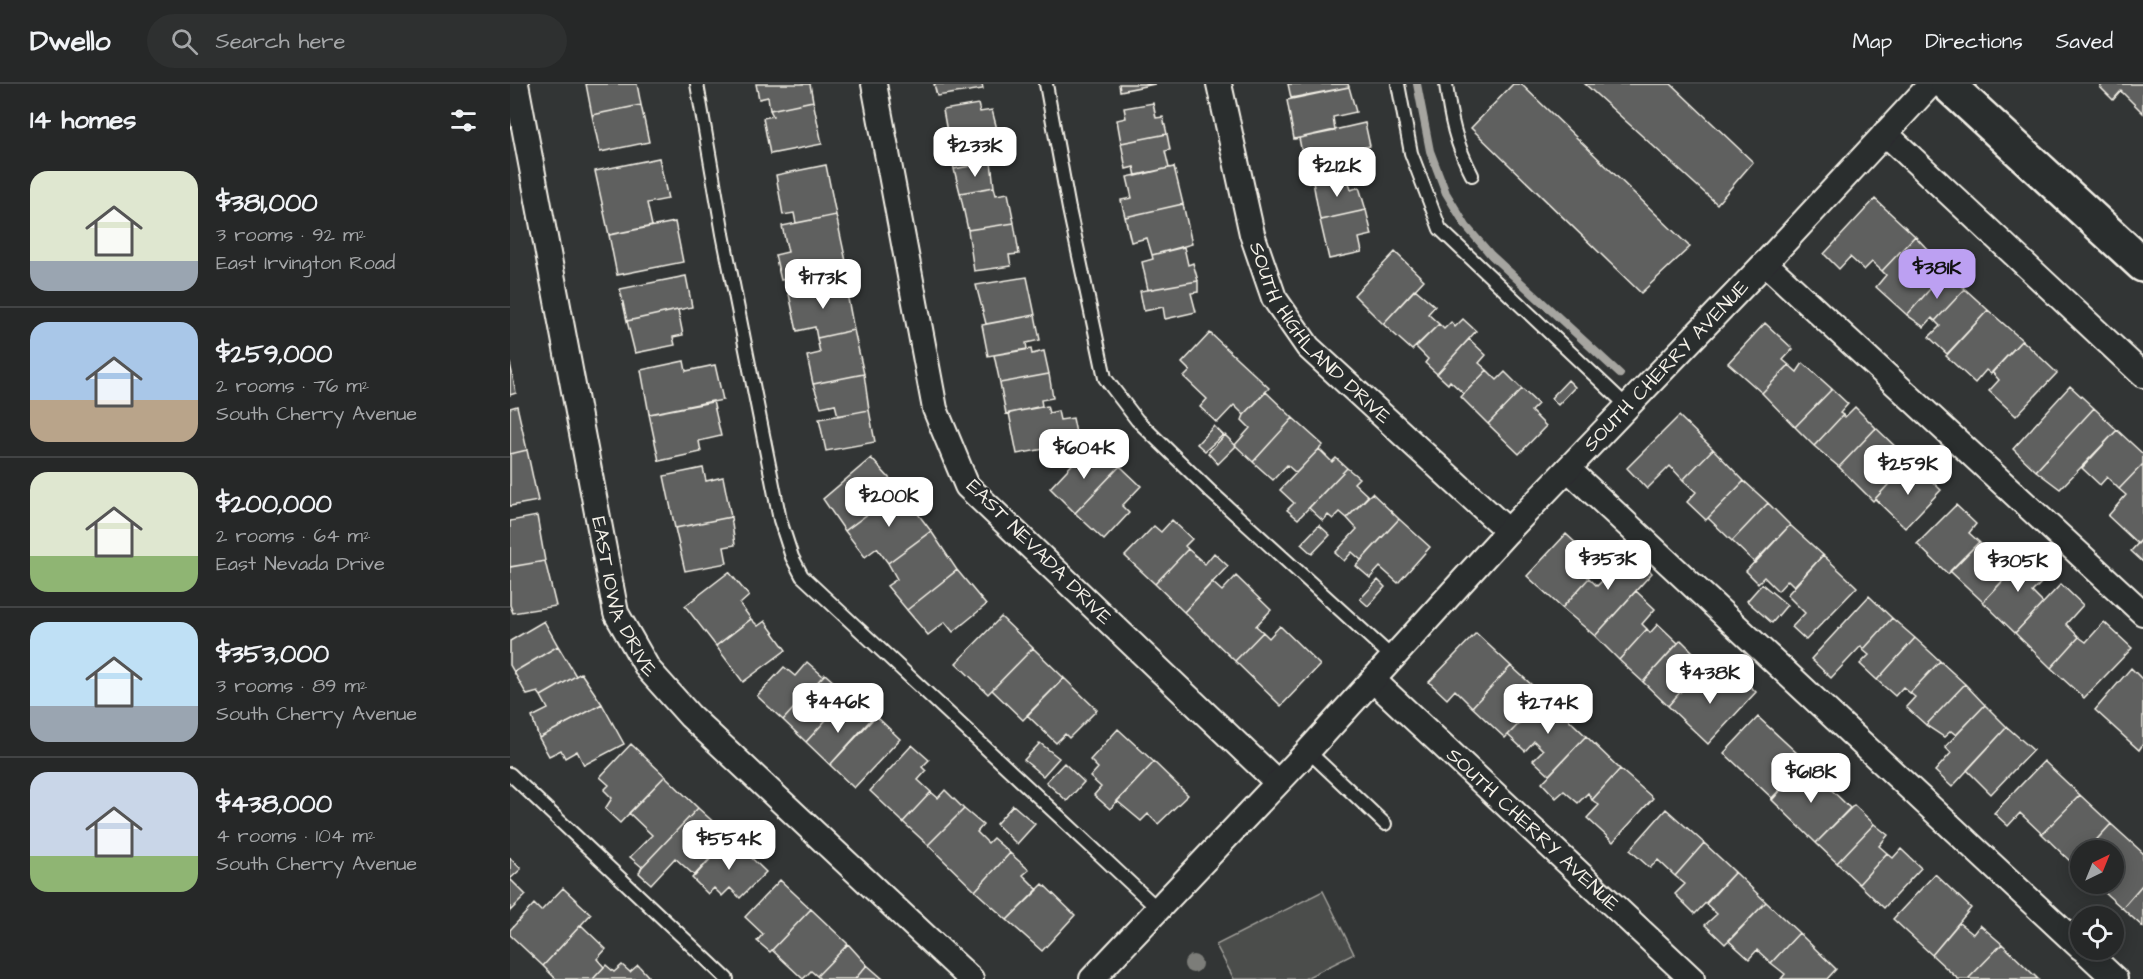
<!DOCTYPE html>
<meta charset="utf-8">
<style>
:root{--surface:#262828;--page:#2e3030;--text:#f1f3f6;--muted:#a4a6a8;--line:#424445;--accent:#bca0f2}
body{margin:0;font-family:"Architects Daughter",sans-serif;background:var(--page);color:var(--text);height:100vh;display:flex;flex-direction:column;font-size:22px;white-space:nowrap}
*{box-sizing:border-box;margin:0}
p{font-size:20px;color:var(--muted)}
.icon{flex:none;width:33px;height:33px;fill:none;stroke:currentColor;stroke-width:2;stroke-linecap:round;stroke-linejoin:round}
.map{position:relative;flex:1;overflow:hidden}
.drawer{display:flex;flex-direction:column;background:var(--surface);width:510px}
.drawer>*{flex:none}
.needle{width:39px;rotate:43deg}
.controls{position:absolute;left:1560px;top:756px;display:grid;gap:12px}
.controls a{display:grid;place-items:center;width:54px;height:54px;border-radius:50%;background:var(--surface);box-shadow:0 3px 15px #0003,0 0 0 2px var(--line);font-size:30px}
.price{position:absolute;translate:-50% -51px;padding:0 14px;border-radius:12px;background:#fff;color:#222;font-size:20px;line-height:39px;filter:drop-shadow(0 2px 3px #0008)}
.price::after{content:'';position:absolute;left:50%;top:36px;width:18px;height:14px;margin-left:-9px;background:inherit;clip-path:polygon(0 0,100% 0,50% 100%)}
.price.on{background:var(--accent);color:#111}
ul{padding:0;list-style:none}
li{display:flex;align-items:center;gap:18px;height:150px;padding:0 30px}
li+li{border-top:2px solid var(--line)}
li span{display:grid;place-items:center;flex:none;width:168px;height:120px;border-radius:18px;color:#555}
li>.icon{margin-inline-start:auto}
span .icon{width:72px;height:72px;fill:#fffc;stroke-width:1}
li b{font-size:26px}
h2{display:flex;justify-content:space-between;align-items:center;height:72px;padding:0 30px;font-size:26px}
header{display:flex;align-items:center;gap:36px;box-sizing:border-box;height:84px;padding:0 30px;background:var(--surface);border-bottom:2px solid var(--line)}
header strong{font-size:28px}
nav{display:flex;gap:33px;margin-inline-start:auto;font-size:21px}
.search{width:420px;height:54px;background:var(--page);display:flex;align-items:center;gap:15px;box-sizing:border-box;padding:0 21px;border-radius:33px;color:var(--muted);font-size:22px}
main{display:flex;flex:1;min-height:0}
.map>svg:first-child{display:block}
.grass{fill:#4b4d4c;stroke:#a09f9a;stroke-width:1.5}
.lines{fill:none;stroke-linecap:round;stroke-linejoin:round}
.stream{stroke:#a6a5a0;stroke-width:8}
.building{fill:#5f605f;stroke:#f4f1e8;stroke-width:1.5}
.service-casing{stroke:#f4f1e8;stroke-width:16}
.minor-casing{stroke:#f4f1e8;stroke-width:28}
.secondary-casing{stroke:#f4f1e8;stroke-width:38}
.service{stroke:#2a2d2e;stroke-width:12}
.minor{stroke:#2a2d2e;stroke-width:24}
.secondary{stroke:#2a2d2e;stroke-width:33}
.tree{fill:#7c7d79}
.labels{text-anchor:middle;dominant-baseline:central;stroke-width:4.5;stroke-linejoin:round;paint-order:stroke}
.street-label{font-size:20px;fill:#f4f1e8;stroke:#2a2d2e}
</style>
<header>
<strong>Dwello</strong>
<div class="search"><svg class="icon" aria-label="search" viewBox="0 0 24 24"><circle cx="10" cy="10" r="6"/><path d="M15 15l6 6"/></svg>Search here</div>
<nav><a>Map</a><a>Directions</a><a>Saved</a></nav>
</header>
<main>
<section class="drawer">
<h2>14 homes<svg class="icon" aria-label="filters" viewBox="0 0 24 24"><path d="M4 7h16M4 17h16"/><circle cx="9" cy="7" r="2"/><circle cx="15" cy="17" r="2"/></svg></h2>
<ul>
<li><span style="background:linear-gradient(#dfe7d0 75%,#9aa5b1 0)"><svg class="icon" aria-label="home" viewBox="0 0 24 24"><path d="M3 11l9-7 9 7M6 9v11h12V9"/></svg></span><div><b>$381,000</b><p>3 rooms · 92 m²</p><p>East Irvington Road</p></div></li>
<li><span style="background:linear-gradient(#a9c7e8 65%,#b9a48a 0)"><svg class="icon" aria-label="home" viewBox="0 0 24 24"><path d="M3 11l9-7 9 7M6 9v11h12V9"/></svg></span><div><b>$259,000</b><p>2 rooms · 76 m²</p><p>South Cherry Avenue</p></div></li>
<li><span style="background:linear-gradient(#dfe7d0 70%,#8fb573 0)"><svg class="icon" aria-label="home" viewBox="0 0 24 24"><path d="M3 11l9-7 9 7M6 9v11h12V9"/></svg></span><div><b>$200,000</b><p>2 rooms · 64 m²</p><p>East Nevada Drive</p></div></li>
<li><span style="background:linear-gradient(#bfe0f5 70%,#9aa5b1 0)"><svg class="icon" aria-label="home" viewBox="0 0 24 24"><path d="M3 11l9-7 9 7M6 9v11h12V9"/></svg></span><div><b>$353,000</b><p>3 rooms · 89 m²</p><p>South Cherry Avenue</p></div></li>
<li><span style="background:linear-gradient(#c9d6e8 70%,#8fb573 0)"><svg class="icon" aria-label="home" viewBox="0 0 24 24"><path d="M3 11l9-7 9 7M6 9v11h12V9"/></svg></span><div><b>$438,000</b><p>4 rooms · 104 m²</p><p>South Cherry Avenue</p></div></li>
</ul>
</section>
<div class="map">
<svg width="1633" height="895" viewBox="0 0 1633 895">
<rect width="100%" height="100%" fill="#323535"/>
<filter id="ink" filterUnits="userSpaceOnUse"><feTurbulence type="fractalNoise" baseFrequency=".0167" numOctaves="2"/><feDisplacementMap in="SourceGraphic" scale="12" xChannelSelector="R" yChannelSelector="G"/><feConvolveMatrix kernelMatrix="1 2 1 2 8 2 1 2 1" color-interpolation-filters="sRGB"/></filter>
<g filter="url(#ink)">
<path class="grass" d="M813 807 844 870 794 895H724L706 861Z"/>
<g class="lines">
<path class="stream" d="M907 0 920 67 936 109 956 142 981 171 1110 290"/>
</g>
<path class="building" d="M76 0H127L131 21 82 31Z
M246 0H300L303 17 260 26 258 13 249 15Z
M424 0H472L473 5 427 12Z
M609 0H645L610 7Z
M778 0H838L839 3 781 14Z
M1003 0H1011L1180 163 1131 209 961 44Z
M1075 0H1161L1243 78 1207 120Z
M1593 0H1633V29L1611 7 1603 16 1590 3Z
M839 3 846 28 823 33 825 47 784 55 777 16Z
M303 17 312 60 260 70 253 34 263 32 260 26Z
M643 19 646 34 653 33 657 50 611 59 607 36 616 34 614 24Z
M468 20 470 28 482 26 488 49 439 59 433 26Z
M131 21 139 58 90 68 82 31Z
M855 39 860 62 845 66 850 88 798 99 789 54Z
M488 49 493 72 480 75 481 78 444 85 439 59Z
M657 50 660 66 655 67 659 84 626 92 624 83 616 85 611 59Z
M149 74 158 115 137 119 142 142 99 151 85 87Z
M481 78 484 103 450 109 444 85Z
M316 81 326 131 286 139 284 129 273 131 266 91Z
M664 83 673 120 615 133 611 116 622 114 617 93Z
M837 91 841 106 849 103 856 126 810 136 803 98Z
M484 103 486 111 498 109 504 139 458 146 450 109Z
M1365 115 1405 152 1372 187 1362 178 1354 186 1340 173 1329 185 1314 170Z
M673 120 682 160 642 171 637 154 621 158 615 133Z
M856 126 862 151 849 154 852 168 819 175 810 136Z
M326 131 337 182 271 196 265 171 278 168 272 142Z
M165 138 173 178 107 191 99 151Z
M504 139 509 170 499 171 501 182 464 187 458 146Z
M1405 152 1437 186 1397 231 1366 203 1376 191 1372 187Z
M674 163 678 181 683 179 688 197 638 206 632 178 643 175 642 171Z
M885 168 914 196 873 240 844 211Z
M1437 186 1455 205 1425 237 1422 234 1414 243 1397 231Z
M176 192 182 223 117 237 110 205Z
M517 193 525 231 476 240 466 201Z
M688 197V208L681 209 686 228 655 235 653 223 634 227 630 207Z
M335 199 344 246 307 254 305 243 287 247 279 210Z
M905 205 925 222 918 230 929 240 902 266 873 240Z
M1455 205 1478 226 1437 270 1419 253 1430 242 1425 237Z
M168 226 173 251 163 253 165 261 125 269 117 237Z
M1478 226 1512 256 1481 290 1476 286 1465 299 1436 272Z
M525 231 530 256 516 259 517 265 478 272 472 241Z
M953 235 966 247 927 290 915 279 918 275 906 263 929 240 934 245 941 238 945 243Z
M1255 239 1283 265 1273 276 1279 281 1252 309 1218 279Z
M344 246 354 290 303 300 297 272 310 269 307 254Z
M700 249 759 304 734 331 724 321 707 339 690 323 697 315 674 293 680 287 672 279Z
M959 255 976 271 969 279 977 286 954 310 940 297 938 300 927 290Z
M1512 256 1547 289 1506 332 1479 307 1489 296 1482 288Z
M521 265 522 270 534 267 539 290 490 299 484 271Z
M174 277 176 287 205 281 213 316 139 330 131 286Z
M0 279 6 309 0 311Z
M1293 279 1322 305 1285 343 1252 309 1279 281 1287 288Z
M977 286 987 296 995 288 1012 305 978 340 951 313Z
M354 290 359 326 328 332 325 320 311 323 303 300Z
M539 290 543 314 531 316 532 322 496 330 490 299Z
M1058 296 1065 303 1048 321 1041 314Z
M1560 302 1584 324 1526 387 1503 365Z
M1012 305 1028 320 1021 327 1036 342 1009 370 978 340Z
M1322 305 1338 320 1330 329 1333 331 1304 362 1285 343Z
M756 308 783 334 743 378 725 361 740 344 732 336 734 331Z
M203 317 211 352 189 357 191 368 149 377 139 330Z
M7 322 17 366 0 370V324Z
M537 322 539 329 548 327 550 336 563 334 568 359 507 370 499 329Z
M1345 323 1366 344 1329 383 1304 362 1333 331 1335 333Z
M1584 324 1607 346 1550 405 1526 387Z
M359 326 365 358 316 367 309 335Z
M1169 332 1203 365 1173 396 1160 382 1137 405 1117 384Z
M783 334 813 361 786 389 777 381 763 396 743 378Z
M704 342 713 351 695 367 687 360Z
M1366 344 1392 369 1382 379 1391 387 1363 417 1329 383Z
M1607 346 1633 370V380L1609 405 1597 393 1590 401 1572 384Z
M715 351 726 362 708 380 698 369Z
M809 365 822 378 826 374 837 384 788 435 777 426 784 419 770 406Z
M1203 365 1234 397 1196 436 1177 418 1186 408 1173 396Z
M17 366 28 417 0 422V370Z
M592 366 610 382 565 429 540 404 572 370 581 378Z
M361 374 390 406 335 447 313 415Z
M1633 380V454L1628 460 1598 432 1616 411 1609 405Z
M1405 381 1431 406 1395 444 1365 415 1391 387 1395 392Z
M610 382 631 402 612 422 619 429 594 456 565 429Z
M193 384 196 397 213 393 221 433 165 444 154 392Z
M837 384 849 394 844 399 858 412 837 434 830 428 823 435 818 431 813 437 799 424Z
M1234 397 1258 419 1222 457 1198 434Z
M390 406 421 447 378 479 367 464 355 473 335 447Z
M862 409 889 435 851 476 842 468 834 477 825 469 847 445 837 434Z
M1258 419 1280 441 1245 479 1222 457Z
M1446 421 1466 440 1459 449 1469 458 1438 490 1407 460Z
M27 432 35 477 0 483V437Z
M221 433 225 461 214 463 217 479 175 487 165 444Z
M889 435 920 463 888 499 870 483 860 494 846 482Z
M662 436 682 455 675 462 678 465 645 500 615 472 644 442 651 448Z
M809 441 820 451 802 470 791 460Z
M1280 441 1313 471 1284 502 1278 496 1268 507 1254 493 1248 499 1236 487Z
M421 447 447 486 397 526 377 502 387 495 378 479Z
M1056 450 1083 475 1072 487 1079 494 1052 524 1017 492Z
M1633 454V478L1621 467Z
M1469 458 1481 471 1491 460 1510 478 1473 518 1440 487Z
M1110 459 1142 489 1085 552 1052 524 1079 494 1087 502 1098 491 1089 482Z
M678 465 695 480 704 469 718 482 674 528 645 500Z
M1523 465 1538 480 1526 493 1532 498 1522 508 1533 519 1505 549 1473 518Z
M1313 471 1347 503 1296 556 1282 543 1295 529 1277 511Z
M35 477 46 522 3 529 0 521V483Z
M447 486 476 521 443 548 435 538 418 551 397 526Z
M219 488 239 512 230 520 241 535 206 562 175 522Z
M726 492 761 526 746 542 753 548 725 577 674 528 702 498 712 507Z
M868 496 875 503 858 522 850 515Z
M1252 500 1277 521 1262 539 1237 517Z
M1551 500 1573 521 1556 540 1569 553 1541 584 1505 549Z
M1126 507 1145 525 1132 540 1137 545 1109 576 1085 552Z
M1359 512 1382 534 1353 566 1351 562 1321 594 1301 575Z
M491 533 523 564 478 610 446 579Z
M1382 534 1405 554 1367 596 1350 580 1359 571 1353 566Z
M241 535 248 542 255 537 276 566 233 598 206 562Z
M34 537 48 562 4 588 0 581V557Z
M1594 538 1622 564 1574 614 1541 584 1569 553 1576 558Z
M1148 540 1168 559 1133 598 1109 576 1137 545 1140 549Z
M770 542 810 581 771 622 725 577 753 548 759 554Z
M966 549 1001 582 962 623 945 606 937 615 919 598Z
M1405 554 1430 577 1400 609 1393 603 1385 612 1367 596Z
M1171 556 1195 580 1158 622 1133 598Z
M48 562 66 592 31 612 28 608 17 611 4 588Z
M523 564 554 594 513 636 482 606Z
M1430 577 1455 600 1416 641 1396 623 1405 613 1400 609Z
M297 578 313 592 273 636 247 612 274 583 285 592Z
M1001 582 1035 613 995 654 962 623Z
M1621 584 1633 596V660L1629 666 1585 626Z
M71 589 92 620 29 654 22 633 38 625 31 612Z
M315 590 335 608 320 623 324 627 296 658 273 636Z
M1185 591 1199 603 1208 593 1220 605 1231 593 1246 608 1198 660 1158 622Z
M554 594 587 626 559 654 555 650 546 659 517 631Z
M1455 600 1475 621 1446 651 1441 647 1434 653 1416 641Z
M1035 613 1076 652 1039 691 1023 676 1033 666 1024 657 1015 667 998 651Z
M92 620 114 660 74 681 67 667 55 674 51 666 39 672 29 654Z
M1475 621 1497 643 1442 703 1425 687 1441 669 1435 663Z
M350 625 362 636 320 681 296 658 324 627 330 633 337 626 343 632Z
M365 631 390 655 344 704 320 681Z
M1248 633 1289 671 1282 678 1290 685 1263 715 1214 669Z
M1497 643 1523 666 1481 710 1457 686Z
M608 645 644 678 600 725 584 711 591 703 580 693 588 684 580 676Z
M1076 652 1110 685 1082 716 1078 709 1068 719 1054 707 1046 714 1032 699Z
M530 659 549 674 533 692 514 676Z
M121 660 155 692 110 739 95 725 102 714 94 706 99 701 90 693Z
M402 661 419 676 412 683 416 687 408 696 421 708 393 738 360 707Z
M1534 677 1570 711 1532 750 1510 729 1498 742 1484 729Z
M644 678 678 711 648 740 638 730 631 737 607 717Z
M554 679 574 698 557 717 536 698Z
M1110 685 1143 714 1103 758 1077 734 1089 721 1082 716Z
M1290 685 1296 690 1300 685 1340 724 1306 759 1261 715Z
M155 692 188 724 132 783 120 773 142 751 119 729Z
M435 706 454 725 418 761 393 738 421 708 428 714Z
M1570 711 1601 740 1577 766H1570V774L1564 781 1532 750Z
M503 721 525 740 507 760 486 740Z
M1344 721 1364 740 1327 779 1306 759Z
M188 724 220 753 185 792 165 774 141 800 129 789 132 783Z
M454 725 473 741 467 748 478 759 483 754 500 769 465 807 418 761Z
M1156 725 1194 759 1165 792 1148 776 1140 784 1120 766Z
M1364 740 1378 751 1369 762 1377 769 1349 800 1327 779Z
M1601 740 1633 769V800L1612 824 1585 800H1604V766H1577Z
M220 753 256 788 230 814 220 804 212 812 204 804 198 810 182 794Z
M1194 759 1225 788 1185 830 1165 810 1175 800 1165 792Z
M1391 765 1411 784 1374 824 1349 800 1377 769 1383 774Z
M500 769 519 786 513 791 528 806 497 836 465 807Z
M0 774 11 785 0 795 16 811 0 827Z
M1225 788 1256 818 1215 860 1195 841 1207 830 1196 820Z
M1425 790 1461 824 1422 871 1383 835Z
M270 796 301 825 260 868 247 857 253 850 235 833Z
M533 800 565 831 532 867 497 836Z
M1633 800V843L1612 824Z
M53 804 81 830 33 882 0 851V846L24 820 31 827Z
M1256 818 1289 849 1261 879 1247 866 1239 875 1219 857Z
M301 825 338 860 307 892 301 887 293 895 262 866Z
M1449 839 1463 850 1470 841 1492 860 1458 895H1448L1422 871Z
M71 841 96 865 87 875 94 883 83 895H46L33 882Z
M1289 849 1326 885 1317 895H1271L1275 890 1261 879Z
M338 860 357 881 345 895H310L307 892Z
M1492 860 1528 895H1458Z
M96 881 104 888 112 881 120 888 128 881 138 892 135 895H83Z
M357 881 373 895H345Z"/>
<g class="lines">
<defs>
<path id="service" d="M187 0 213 150 270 436 282 473 292 492 648 825
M536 0 559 125 595 294 627 336 701 408 883 574
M888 0 901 69 930 145 1118 323
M936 0C940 33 946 61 962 91
M798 667 875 740
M0 690 217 895"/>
<g id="minor">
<path id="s1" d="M6 0 106 529 138 585 180 632 461 895"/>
<path d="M364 0 425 325 457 402 767 698"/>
<path id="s2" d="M709 0 742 150 764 214 798 263 998 447"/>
<path d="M1375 49 1633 291"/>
<path d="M1255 179 1633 529"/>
<path d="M1058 385 1570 863"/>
<path id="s3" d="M863 596 1182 895"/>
<path d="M1574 866 1605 895"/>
<path id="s4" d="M582 895 798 667 998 447 1255 179 1421 0"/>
</g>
<path id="secondary" d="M1437 0 1633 181"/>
</defs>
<use href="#service" class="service-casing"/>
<use href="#minor" class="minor-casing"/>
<use href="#secondary" class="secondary-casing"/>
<use href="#service" class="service"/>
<use href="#minor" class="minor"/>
<use href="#secondary" class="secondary"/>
</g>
<circle class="tree" cx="683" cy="880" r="9"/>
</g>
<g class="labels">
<g class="street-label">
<text stroke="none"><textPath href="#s2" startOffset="276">SOUTH HIGHLAND DRIVE</textPath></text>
<text stroke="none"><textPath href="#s4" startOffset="840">SOUTH CHERRY AVENUE</textPath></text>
<text transform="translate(529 468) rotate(45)">EAST NEVADA DRIVE</text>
<text stroke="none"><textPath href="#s1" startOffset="525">EAST IOWA DRIVE</textPath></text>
<text stroke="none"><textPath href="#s3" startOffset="219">SOUTH CHERRY AVENUE</textPath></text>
</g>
</g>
</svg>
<div class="controls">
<a><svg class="needle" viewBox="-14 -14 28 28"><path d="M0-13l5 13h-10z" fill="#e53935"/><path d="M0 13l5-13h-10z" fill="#a4a6a8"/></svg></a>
<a><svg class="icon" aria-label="locate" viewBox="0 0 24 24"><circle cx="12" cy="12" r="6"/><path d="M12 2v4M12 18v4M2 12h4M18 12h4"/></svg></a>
</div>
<b class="price" style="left:465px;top:94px">$233K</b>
<b class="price" style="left:827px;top:114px">$212K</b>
<b class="price on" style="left:1427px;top:216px">$381K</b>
<b class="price" style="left:313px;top:226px">$173K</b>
<b class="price" style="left:574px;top:396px">$604K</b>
<b class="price" style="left:1398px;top:412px">$259K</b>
<b class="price" style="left:379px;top:444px">$200K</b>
<b class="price" style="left:1098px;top:507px">$353K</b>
<b class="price" style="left:1508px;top:509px">$305K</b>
<b class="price" style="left:1200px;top:621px">$438K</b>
<b class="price" style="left:328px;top:650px">$446K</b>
<b class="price" style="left:1038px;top:651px">$274K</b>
<b class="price" style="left:1301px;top:720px">$618K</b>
<b class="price" style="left:219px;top:787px">$554K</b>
</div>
</main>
